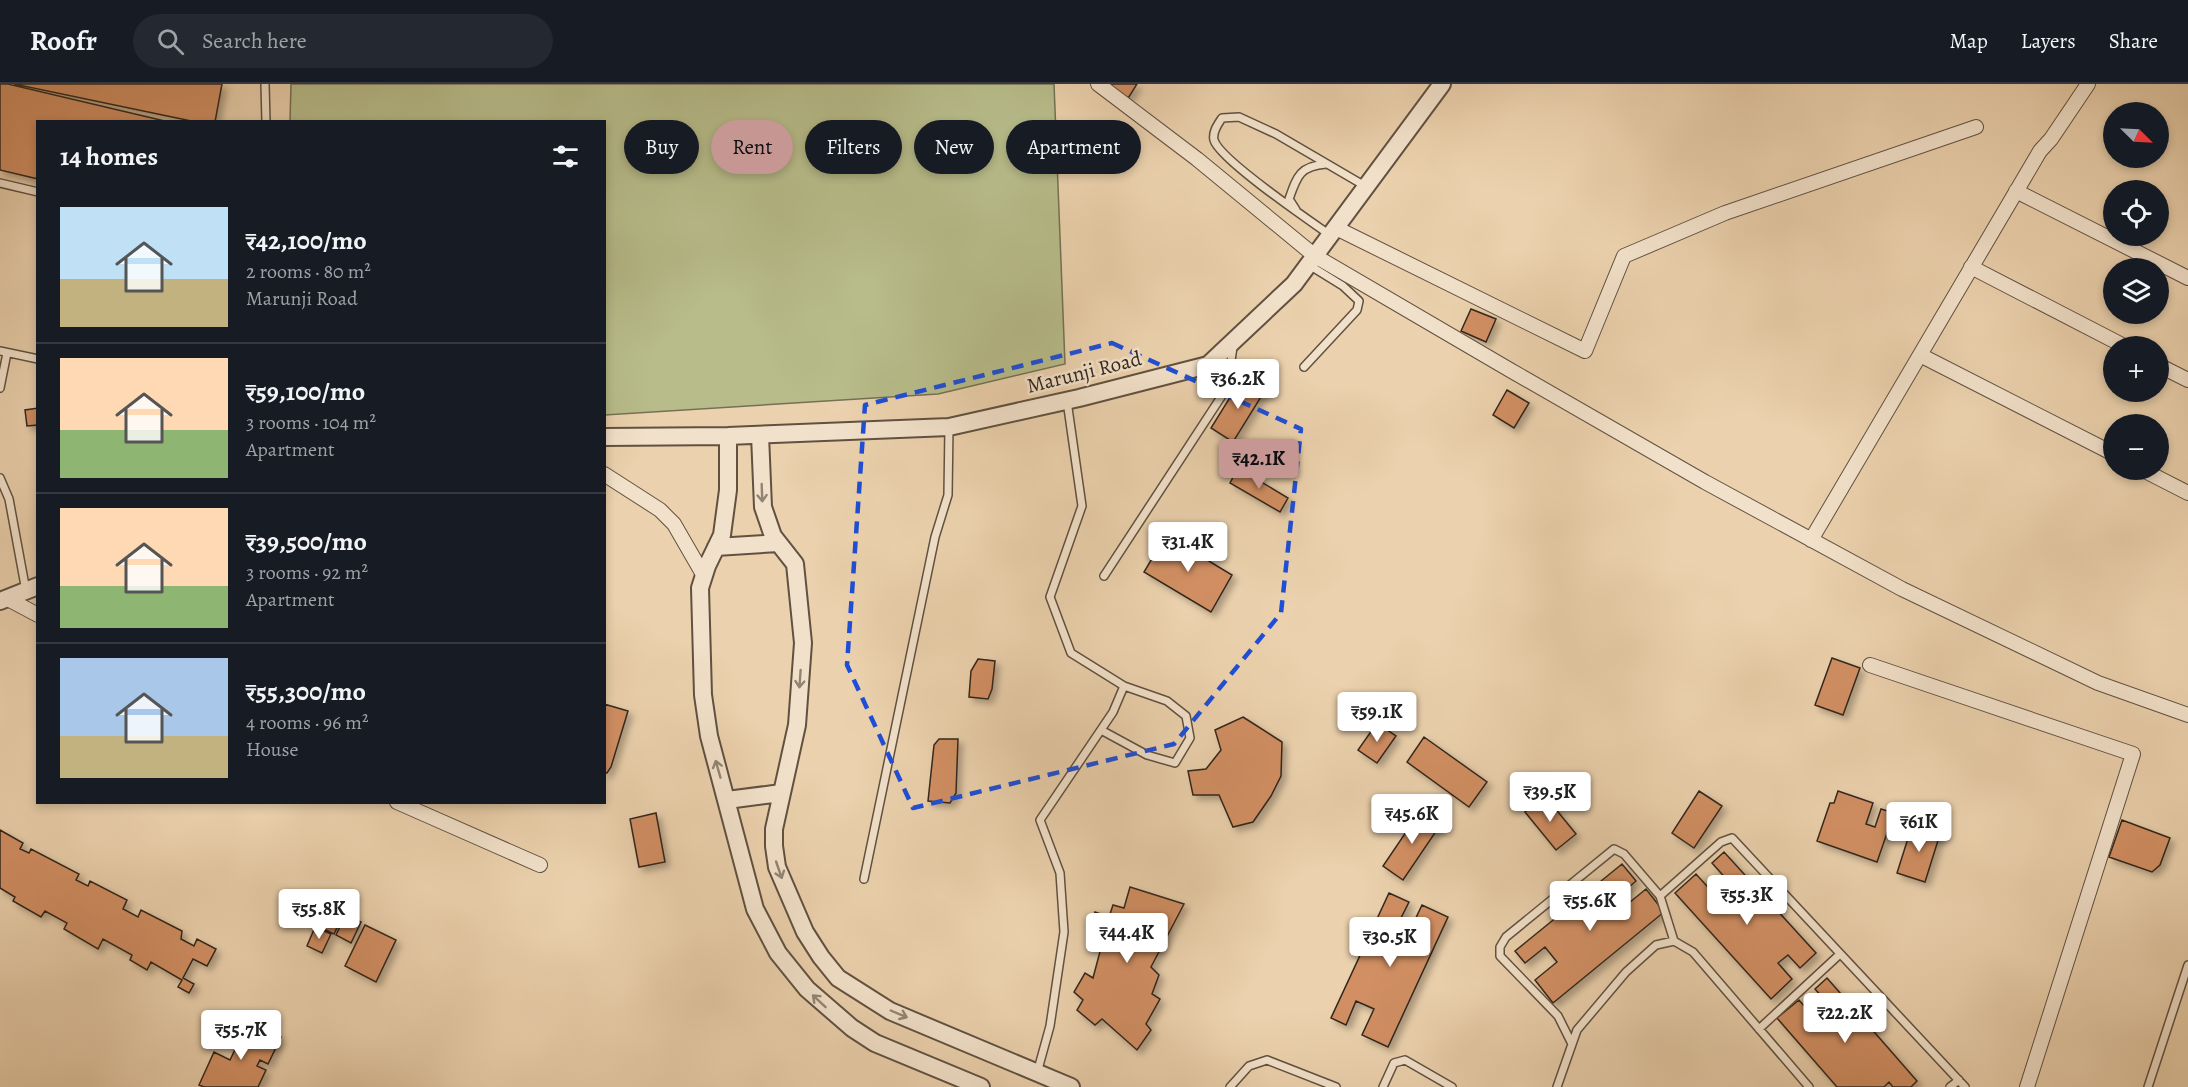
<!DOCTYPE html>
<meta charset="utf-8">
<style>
:root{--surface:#171b24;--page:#242831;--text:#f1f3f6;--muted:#9ea1a6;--line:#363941;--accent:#c59692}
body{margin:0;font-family:Alegreya,serif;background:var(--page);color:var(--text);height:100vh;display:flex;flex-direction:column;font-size:22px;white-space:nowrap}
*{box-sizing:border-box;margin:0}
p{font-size:20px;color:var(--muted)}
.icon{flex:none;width:33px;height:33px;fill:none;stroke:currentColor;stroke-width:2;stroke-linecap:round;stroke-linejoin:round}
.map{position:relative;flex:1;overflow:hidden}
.details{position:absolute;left:36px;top:36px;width:570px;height:684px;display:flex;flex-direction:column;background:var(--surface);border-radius:0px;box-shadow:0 3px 9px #0003}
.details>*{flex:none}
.hud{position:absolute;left:624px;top:36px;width:570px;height:54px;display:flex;gap:12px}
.needle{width:39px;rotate:114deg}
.buttons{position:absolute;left:2103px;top:18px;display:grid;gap:12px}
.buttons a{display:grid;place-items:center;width:66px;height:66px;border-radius:50%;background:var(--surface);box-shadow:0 3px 9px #0003;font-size:30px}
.price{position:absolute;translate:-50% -51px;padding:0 14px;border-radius:6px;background:#fff;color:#222;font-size:20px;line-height:39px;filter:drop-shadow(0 2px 3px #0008)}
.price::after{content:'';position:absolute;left:50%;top:36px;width:18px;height:14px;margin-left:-9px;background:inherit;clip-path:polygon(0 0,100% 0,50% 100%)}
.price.active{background:var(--accent);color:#111}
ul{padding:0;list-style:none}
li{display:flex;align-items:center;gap:18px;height:150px;padding:0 24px}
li+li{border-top:2px solid var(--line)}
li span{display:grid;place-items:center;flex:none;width:168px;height:120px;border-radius:0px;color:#555}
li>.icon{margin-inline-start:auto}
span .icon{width:72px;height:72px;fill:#fffc;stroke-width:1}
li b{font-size:26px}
h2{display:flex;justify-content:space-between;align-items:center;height:72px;padding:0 24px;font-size:26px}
.tag{padding:0 21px;border-radius:27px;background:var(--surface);box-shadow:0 3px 9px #0003;font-size:21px;line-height:54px}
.tag.active{background:var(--accent);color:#111}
header{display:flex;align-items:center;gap:36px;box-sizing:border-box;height:84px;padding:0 30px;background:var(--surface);border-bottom:2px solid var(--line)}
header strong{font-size:28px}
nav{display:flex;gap:33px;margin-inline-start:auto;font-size:21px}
.search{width:420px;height:54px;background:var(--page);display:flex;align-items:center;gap:15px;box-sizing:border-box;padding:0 21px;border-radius:33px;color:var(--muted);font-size:22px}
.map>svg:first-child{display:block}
.green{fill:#b7bc8a;stroke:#747154;stroke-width:1.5}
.building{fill:#d18f63;stroke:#32261d;stroke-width:1.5;filter:url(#shadow)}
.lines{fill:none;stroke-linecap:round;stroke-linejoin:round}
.service-casing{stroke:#605141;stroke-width:10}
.minor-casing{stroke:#605141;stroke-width:16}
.tertiary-casing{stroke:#605141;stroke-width:20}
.service{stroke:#f2e1ca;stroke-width:7}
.minor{stroke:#f2e1ca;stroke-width:14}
.tertiary{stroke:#f2e1ca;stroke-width:16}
.oneway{stroke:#928474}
.marked{fill:none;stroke:#1d4ed8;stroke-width:4.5;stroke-dasharray:12 8;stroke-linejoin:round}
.labels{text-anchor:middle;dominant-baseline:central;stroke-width:5;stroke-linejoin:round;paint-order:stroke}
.street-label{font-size:21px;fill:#32261d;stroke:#f2e1ca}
</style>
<header>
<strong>Roofr</strong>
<div class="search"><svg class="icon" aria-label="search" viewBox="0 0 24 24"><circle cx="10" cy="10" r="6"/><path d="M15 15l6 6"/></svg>Search here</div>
<nav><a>Map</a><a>Layers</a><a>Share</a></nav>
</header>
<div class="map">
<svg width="2188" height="1003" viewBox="0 0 2188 1003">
<defs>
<filter id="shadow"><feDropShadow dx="4.5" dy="4.5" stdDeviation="3" flood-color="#0004"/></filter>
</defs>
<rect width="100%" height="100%" fill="#ebd1ad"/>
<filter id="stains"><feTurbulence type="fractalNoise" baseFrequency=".00333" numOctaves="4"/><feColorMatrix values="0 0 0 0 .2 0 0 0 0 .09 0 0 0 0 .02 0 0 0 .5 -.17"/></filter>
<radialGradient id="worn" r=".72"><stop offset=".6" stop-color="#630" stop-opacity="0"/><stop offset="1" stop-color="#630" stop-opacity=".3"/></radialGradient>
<path class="green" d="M291 0H1054L1065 280 938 310 605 331 604 38 290 37Z"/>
<path class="building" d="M0 0H8L169 38H38V95L0 86Z
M14 0H222L215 38H196Z
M1099 0H1137L1127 16Z
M1471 225 1496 235 1486 258 1461 247Z
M1242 294 1264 308 1233 358 1211 344Z
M1507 306 1529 319 1514 344 1493 331Z
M38 324V341L27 342 25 326Z
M1238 384 1288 414 1280 428 1230 399Z
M1166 451 1232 491 1211 528 1144 488Z
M1832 574 1860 584 1843 631 1815 621Z
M978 575 995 577 992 605 988 615 969 613 971 587Z
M604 620 628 627 611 683 607 689H604Z
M1243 633 1282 658 1281 692 1271 712 1253 738 1233 743 1219 711H1193L1188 687 1206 685 1221 666 1215 646Z
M1377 639 1396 652 1377 679 1358 666Z
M1424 653 1487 698 1469 723 1407 678Z
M939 655H958L956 709 950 719 928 717 934 661Z
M1699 707 1722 722 1694 764 1672 749Z
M1838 707 1873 719 1866 740 1875 743 1881 725 1894 729 1877 778 1817 757 1830 719H1834Z
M1545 712 1576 750 1556 766 1525 728Z
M1421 726 1441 740 1403 796 1383 782Z
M656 729 665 778 639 783 630 735Z
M2122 736 2170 754 2160 781 2152 788 2109 773Z
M1918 740 1941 747 1925 798 1897 789 1910 748Z
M0 746 23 759 20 765 29 769 31 765 79 790 76 796 88 802 90 797 127 816 123 825 138 833 141 826 182 847 181 855 194 862 197 855 216 865 207 882 193 875 183 894 194 900 189 909 178 903 182 896 151 878 147 886 130 876 132 871 103 855 98 865 64 845 67 839 45 827 41 833 13 817 15 813 0 804Z
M1724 768 1816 869 1800 884 1788 871 1778 879 1792 895 1771 915 1675 809 1696 790 1715 811 1729 798 1712 779Z
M1622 780 1636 797 1622 809 1630 818 1646 805 1664 828 1553 919 1535 896 1557 878 1545 863 1525 879 1515 867Z
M1130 803 1184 820 1151 883 1159 891 1152 910 1160 915 1146 940 1151 946 1137 966 1102 935 1095 941 1077 926 1083 916 1074 908 1085 889 1093 894 1102 860 1087 856 1095 828 1109 833 1113 821 1124 824Z
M1389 809 1409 818 1401 834 1413 840 1422 821 1448 833 1388 963 1362 951 1374 925 1356 917 1346 941 1331 934Z
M326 817 345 826 334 850 315 841Z
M346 830 361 838 351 859 336 851Z
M365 841 396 856 376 898 345 882Z
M315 843 331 850 322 869 307 862Z
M1827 894 1917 997 1911 1003H1893L1889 998 1884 1003H1837L1777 934 1799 916 1817 937 1832 924 1815 905Z
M232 935 242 939 237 949 257 959 264 945 281 953 268 980 260 976 257 982 266 986 258 1003H204L199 1001 214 968 230 976 240 955 226 948Z"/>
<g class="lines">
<defs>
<path id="service" d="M265 0 266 38
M0 99 38 108
M1296 126 1289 115C1297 92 1300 82 1326 80
M1330 151C1310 137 1219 75 1214 56 1212 48 1218 40 1222 34L1239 33 1276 50 1365 102
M0 267 38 275
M1304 283 1357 226 1359 217 1343 202 1309 181
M0 304 7 269
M0 394 9 415 26 507
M1104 492 1221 313 1229 290 1233 263
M1101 646 1147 671 1175 679 1190 654 1186 632 1167 617 1124 602
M864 795 935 453 948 411 949 343
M1660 812 1721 758 1732 754 1965 1003
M1759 945 1840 870
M1572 960 1558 932 1500 872V863L1506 853 1614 765 1624 770 1660 812 1674 857
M1037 989 1050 942 1064 848 1060 789 1040 736 1113 628 1124 602 1071 569 1050 513 1082 422 1067 317
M1230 1003 1249 982 1267 976 1336 1003
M1383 1003 1394 979 1405 976 1452 1003
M1557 1003 1577 946 1626 888 1656 861 1674 857 1693 868 1809 1003
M1950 1003 1959 996
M2148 1003 2188 881"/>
<path id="minor" d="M1098 0 1197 75 1315 172 1510 286 1705 398 1902 505 2098 599 2188 631
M2016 107 2188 194
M1336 144 1585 267 1624 172 1725 129 1976 43
M1971 183 2124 262
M1920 271 2114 370
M2158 281 2188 296
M2143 386 2188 409
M604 390 660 426 674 440 704 492
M1811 456 2040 67 2051 55 2088 0
M6 514 38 531
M1870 581 2133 670 2027 1003
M397 718 540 781"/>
<path id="tertiary" d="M760 351 763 423 773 452 795 480 803 559 797 641 774 745V762L777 783 805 848 821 873 838 894 890 927 1071 1003
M728 352V406L722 451 707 482 700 504 703 611 709 652 755 825 778 869 807 905 852 944 875 959 981 1003
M604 353 728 352 949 343 1079 314 1208 281 1294 200 1442 0
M716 463 778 459
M0 517 38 502
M727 716 781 709"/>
</defs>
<use href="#service" class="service-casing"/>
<use href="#minor" class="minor-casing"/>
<use href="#tertiary" class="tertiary-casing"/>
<use href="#service" class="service"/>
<use href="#minor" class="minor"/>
<use href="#tertiary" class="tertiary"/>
</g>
<defs><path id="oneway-shaft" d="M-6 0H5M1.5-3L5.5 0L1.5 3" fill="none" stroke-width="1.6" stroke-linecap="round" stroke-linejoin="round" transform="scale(1.5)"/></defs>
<g class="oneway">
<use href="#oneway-shaft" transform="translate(762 409) rotate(88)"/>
<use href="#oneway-shaft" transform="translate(800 595) rotate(94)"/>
<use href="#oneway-shaft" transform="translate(718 685) rotate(-106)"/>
<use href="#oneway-shaft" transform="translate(779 786) rotate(71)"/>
<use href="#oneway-shaft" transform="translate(819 917) rotate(-137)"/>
<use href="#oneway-shaft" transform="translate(899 930) rotate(23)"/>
</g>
<path class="marked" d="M1112 259 1301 345 1281 529 1174 660 913 724 847 581 865 321Z"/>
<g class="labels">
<g class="street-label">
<text transform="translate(1084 288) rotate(-14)">Marunji Road</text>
</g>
</g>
<rect width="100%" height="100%" filter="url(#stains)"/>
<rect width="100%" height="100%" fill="url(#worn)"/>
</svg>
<div class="buttons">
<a><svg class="needle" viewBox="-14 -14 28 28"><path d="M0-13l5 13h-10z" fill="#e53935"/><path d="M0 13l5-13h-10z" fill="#9ea1a6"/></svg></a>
<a><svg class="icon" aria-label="locate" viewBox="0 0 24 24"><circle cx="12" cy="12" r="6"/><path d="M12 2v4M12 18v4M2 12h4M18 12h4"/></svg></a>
<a><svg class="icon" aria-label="layers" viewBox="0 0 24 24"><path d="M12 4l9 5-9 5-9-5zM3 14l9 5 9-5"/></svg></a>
<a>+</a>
<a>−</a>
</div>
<b class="price" style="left:1238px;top:326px">₹36.2K</b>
<b class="price active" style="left:1259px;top:406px">₹42.1K</b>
<b class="price" style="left:1188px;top:489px">₹31.4K</b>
<b class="price" style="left:1377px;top:659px">₹59.1K</b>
<b class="price" style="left:1550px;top:739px">₹39.5K</b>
<b class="price" style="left:1412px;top:761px">₹45.6K</b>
<b class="price" style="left:1919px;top:769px">₹61K</b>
<b class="price" style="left:1747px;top:842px">₹55.3K</b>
<b class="price" style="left:1590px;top:848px">₹55.6K</b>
<b class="price" style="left:319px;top:856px">₹55.8K</b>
<b class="price" style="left:1127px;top:880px">₹44.4K</b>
<b class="price" style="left:1390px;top:884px">₹30.5K</b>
<b class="price" style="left:1845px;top:960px">₹22.2K</b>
<b class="price" style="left:241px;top:977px">₹55.7K</b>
<div class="hud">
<a class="tag">Buy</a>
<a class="tag active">Rent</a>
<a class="tag">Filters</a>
<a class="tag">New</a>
<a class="tag">Apartment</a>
</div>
<section class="details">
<h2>14 homes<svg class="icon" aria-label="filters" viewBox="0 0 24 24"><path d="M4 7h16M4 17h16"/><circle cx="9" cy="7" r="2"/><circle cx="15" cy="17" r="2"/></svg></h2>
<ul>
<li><span style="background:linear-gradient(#bfe0f5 60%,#c2b280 0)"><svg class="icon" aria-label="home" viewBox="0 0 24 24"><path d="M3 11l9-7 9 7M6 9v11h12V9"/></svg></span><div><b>₹42,100/mo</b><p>2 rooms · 80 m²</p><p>Marunji Road</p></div></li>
<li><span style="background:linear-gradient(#ffd9b3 60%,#8fb573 0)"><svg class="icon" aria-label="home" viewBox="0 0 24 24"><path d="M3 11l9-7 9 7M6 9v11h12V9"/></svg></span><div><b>₹59,100/mo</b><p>3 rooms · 104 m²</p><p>Apartment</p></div></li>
<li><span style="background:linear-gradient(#ffd9b3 65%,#8fb573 0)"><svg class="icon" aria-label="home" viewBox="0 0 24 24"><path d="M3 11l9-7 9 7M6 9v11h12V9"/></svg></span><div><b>₹39,500/mo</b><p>3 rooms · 92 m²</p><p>Apartment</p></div></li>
<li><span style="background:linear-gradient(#a9c7e8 65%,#c2b280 0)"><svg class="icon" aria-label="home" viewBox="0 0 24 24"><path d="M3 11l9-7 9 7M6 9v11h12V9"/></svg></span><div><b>₹55,300/mo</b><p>4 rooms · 96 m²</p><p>House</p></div></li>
</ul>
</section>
</div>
